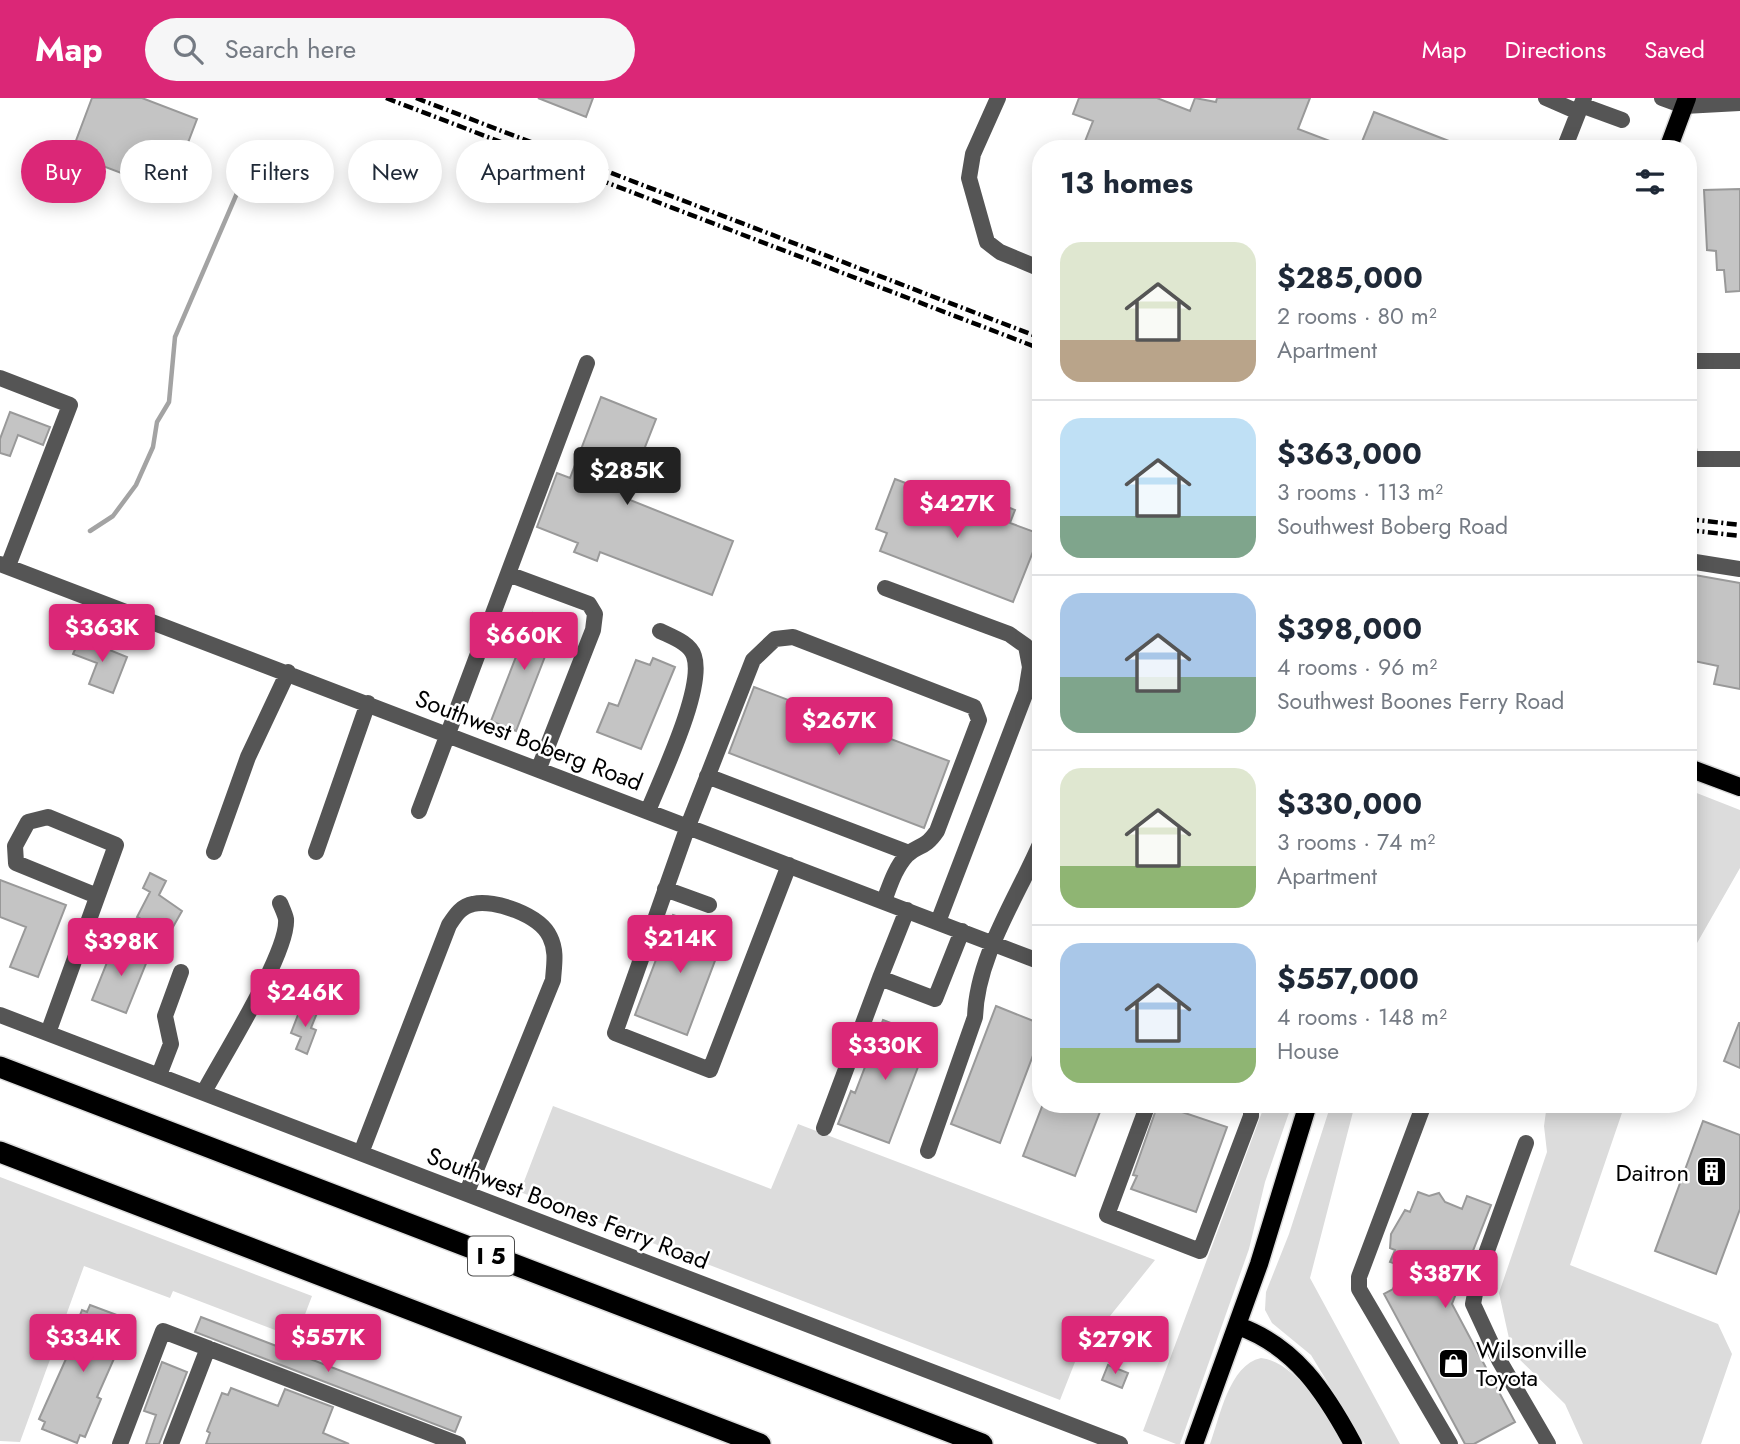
<!DOCTYPE html>
<meta charset="utf-8">
<style>
:root{--surface:#fff;--page:#f6f6f7;--text:#1f2937;--muted:#747a83;--line:#e0e1e3;--accent:#db2777}
body{margin:0;font-family:Jost,sans-serif;background:var(--page);color:var(--text);height:100vh;display:flex;flex-direction:column;font-size:26px;white-space:nowrap}
*{box-sizing:border-box;margin:0}
p{font-size:23px;color:var(--muted)}
.icon{flex:none;width:38px;height:38px;fill:none;stroke:currentColor;stroke-width:2;stroke-linecap:round;stroke-linejoin:round}
.map{position:relative;flex:1;overflow:hidden}
.details{position:absolute;left:1032px;top:42px;width:665px;height:973px;display:flex;flex-direction:column;background:var(--surface);border-radius:28px;box-shadow:0 4px 18px #0003}
.details>*{flex:none}
.guide{position:absolute;left:21px;top:42px;width:665px;height:63px;display:flex;gap:14px}
.price{position:absolute;translate:-50% -60px;padding:0 16px;border-radius:7px;background:var(--accent);color:#fff;font-size:23px;line-height:46px;filter:drop-shadow(0 2px 4px #0008)}
.price::after{content:'';position:absolute;left:50%;top:42px;width:21px;height:16px;margin-left:-10px;background:inherit;clip-path:polygon(0 0,100% 0,50% 100%)}
.price.on{background:#222;color:#fff}
ul{padding:0;list-style:none}
li{display:flex;align-items:center;gap:21px;height:175px;padding:0 28px}
li+li{border-top:2px solid var(--line)}
li span{display:grid;place-items:center;flex:none;width:196px;height:140px;border-radius:21px;color:#555}
li>.icon{margin-inline-start:auto}
span .icon{width:84px;height:84px;fill:#fffc;stroke-width:1}
li b{font-size:30px}
h2{display:flex;justify-content:space-between;align-items:center;height:84px;padding:0 28px;font-size:30px}
.pill{padding:0 24px;border-radius:32px;background:var(--surface);box-shadow:0 4px 18px #0003;font-size:24px;line-height:63px}
.pill.on{background:var(--accent);color:#fff}
header{display:flex;align-items:center;gap:42px;box-sizing:border-box;height:98px;padding:0 35px;background:var(--accent);color:#fff}
header strong{font-size:33px}
nav{display:flex;gap:38px;margin-inline-start:auto;font-size:24px}
.search{width:490px;height:63px;background:var(--page);display:flex;align-items:center;gap:18px;box-sizing:border-box;padding:0 24px;border-radius:38px;color:var(--muted);font-size:26px}
.map>svg:first-child{display:block}
.green{fill:#dcdcdc}
.lines{fill:none;stroke-linecap:round;stroke-linejoin:round}
.stream{stroke:#a3a3a3;stroke-width:4.5}
.building{fill:#c4c4c4;stroke:#999;stroke-width:2}
.major-casing{stroke:#dbdbdb;stroke-width:21}
.highway-casing{stroke:#dbdbdb;stroke-width:24}
.minor{stroke:#555;stroke-width:16}
.major{stroke:#000;stroke-width:18}
.highway{stroke:#000;stroke-width:21}
.rail{stroke:#000;stroke-width:4.5;stroke-dasharray:10 3.5 2 3.5;stroke-linecap:butt}
.labels{text-anchor:middle;dominant-baseline:central;stroke-width:5;stroke-linejoin:round;paint-order:stroke}
.shield{fill:#fff;stroke:#4c4c4c;stroke-width:2}
.shield-label{font-size:23px;font-weight:bold;fill:#000}
.street-label{font-size:24px;fill:#000;stroke:#fff}
.poi-label{font-size:24px;fill:#000;stroke:#fff;text-anchor:end}
</style>
<header>
<strong>Map</strong>
<div class="search"><svg class="icon" aria-label="search" viewBox="0 0 24 24"><circle cx="10" cy="10" r="6"/><path d="M15 15l6 6"/></svg>Search here</div>
<nav><a>Map</a><a>Directions</a><a>Saved</a></nav>
</header>
<div class="map">
<svg width="1740" height="1346" viewBox="0 0 1740 1346">
<rect width="100%" height="100%" fill="#fff"/>
<path class="green" d="M1689 692 1740 712V770L1689 859Z
M1265 1006H1292L1265 1084 1249 1151 1180 1346H1176L1143 1333Z
M1331 1006H1355L1310 1180 1400 1346H1365L1311 1257 1272 1225 1265 1212 1266 1194 1289 1136Z
M1547 1006H1625L1570 1167 1718 1226 1732 1256 1701 1346H1583L1565 1306 1512 1254 1499 1195 1547 1054 1544 1028Z
M553 1008 771 1091 798 1026 1155 1162 1077 1259 1060 1302 520 1094Z
M0 1079 312 1198 296 1240 173 1193 170 1200 84 1168 20 1344 0 1343Z
M1261 1260C1296 1264 1327 1316 1341 1346H1210C1220 1319 1229 1267 1261 1260Z"/>
<g class="lines">
<path class="stream" d="M90 433 113 418 136 387 153 349 157 324 169 304 175 239 247 72"/>
</g>
<path class="building" d="M92 0H142L197 21 181 63 149 51 137 81 71 56Z
M538 0H593L586 19Z
M1079 0H1157L1190 13 1195 0 1216 4 1217 0H1310L1298 31 1348 50 1082 51 1093 23 1073 16Z
M1374 14 1467 50V51H1359Z
M1740 91V193L1726 194 1724 172H1717L1716 153 1707 152 1704 92Z
M601 299 656 321 625 400 733 443 712 497 600 454 597 463 574 454 578 445 537 429 557 375 570 380Z
M10 314 50 329 43 347 18 337 10 358 0 355V341Z
M895 381 997 420 1003 407 1015 412 1010 425 1040 436 1013 504 880 453 887 435 876 431Z
M1689 476 1740 485V591L1714 586 1718 568 1689 562Z
M533 515 558 525 516 633 491 623Z
M80 540 127 559 113 595 89 586 97 565 73 556Z
M653 560 675 569 641 651 597 634 609 605 618 608 636 562 650 567Z
M754 589 949 663 924 730 729 655Z
M150 775 166 783 159 797 182 813 169 836 137 819 150 794 143 790Z
M0 782 66 807 38 879 10 869 26 829 0 819Z
M673 817 725 836 687 937 635 917Z
M121 847 149 858 126 915 92 902 112 852Z
M996 908 1041 926V936L1000 1045 951 1026Z
M301 909 317 915 311 930 316 932 307 956 296 951 301 939 291 935Z
M883 922 929 940 889 1045 838 1026 851 993 855 995Z
M1739 925H1740V970L1724 963Z
M1043 1006H1103L1075 1078 1023 1058Z
M1158 1006 1227 1029 1196 1114 1131 1091 1137 1078 1133 1077Z
M1703 1023 1740 1037V1111L1716 1176 1655 1153Z
M1418 1094 1429 1098 1439 1095 1445 1104 1462 1111 1467 1098 1491 1107 1452 1206 1515 1324 1474 1346H1465L1384 1196 1393 1191 1402 1168 1390 1164 1395 1152 1390 1150 1391 1136 1405 1112 1410 1114Z
M90 1207 125 1220 122 1227 128 1229 97 1299 101 1301 85 1339 80 1337 77 1345 42 1331 45 1324 39 1321 70 1252 67 1250 82 1212 87 1214Z
M201 1219 461 1319 455 1334 195 1234Z
M162 1264 187 1274 159 1346H146L156 1317 144 1313Z
M1108 1267 1128 1275 1122 1290 1102 1282Z
M231 1290 278 1308 285 1291 333 1309 323 1335 349 1346H206L210 1335 207 1333 222 1295 228 1297Z"/>
<g class="lines">
<defs>
<path id="major" d="M1668 51 1687 0
M1689 670 1740 689
M1238 1228C1295 1248 1325 1294 1353 1346
M1194 1346 1259 1166 1308 1006"/>
<path id="highway" d="M0 969 982 1346
M0 1054 760 1346"/>
</defs>
<use href="#major" class="major-casing"/>
<use href="#highway" class="highway-casing"/>
<path class="minor" d="M998 0 973 56 969 80 987 144 1000 154 1041 171
M1546 0 1578 14
M1662 0 1684 8 1740 5
M1581 7 1622 22
M1564 51 1584 0
M1689 263H1740
M0 280 70 307 8 468
M1689 350 1690 361H1740
M1689 463 1740 471
M0 466 1041 864
M508 476 589 506 595 516 593 532 539 670
M885 490 1009 536 1026 548 1030 569 1026 594 938 824
M707 678 909 755
M419 713 587 265
M648 713C661 680 705 590 694 558 690 545 672 539 660 533
M214 754 248 659 288 574
M316 754 368 605
M789 767 710 972 615 935 688 728 753 562 775 541 793 539 974 609 979 622 937 733C924 752 919 746 907 757 895 770 890 787 884 803
M665 791 709 807
M907 812 880 880 935 901 962 833
M0 917 1120 1346
M48 935 116 747 48 719 28 724 15 748 16 765 97 798
M159 977 171 946 165 918 181 874
M204 994C222 960 289 854 286 821 285 816 282 810 280 805
M1148 1006 1107 1117 1200 1153 1251 1018V1006
M1424 1006 1359 1179V1191L1450 1346
M824 1030 880 880
M1526 1045 1479 1175 1473 1206 1499 1262 1548 1346
M928 1053 975 919C977 858 1017 800 1041 744
M361 1055 449 827C455 818 461 808 473 806 495 801 540 817 550 839 557 853 554 867 553 882L467 1094
M120 1346 163 1233 458 1346
M171 1346 208 1250"/>
<use href="#major" class="major"/>
<use href="#highway" class="highway"/>
<path class="rail" d="M386 0 1041 251
M416 0 1041 240
M1689 421 1740 427
M1689 432 1740 438"/>
</g>
<defs>
<symbol id="building-square" viewBox="-11 -11 22 22"><rect x="-9" y="-9" width="18" height="18" rx="4" fill="#000" stroke="#fff"/><path d="M-4-6H4V6H1V3H-1V6H-4ZM-2.5-4.3h1.7v1.8h-1.7ZM.8-4.3h1.7v1.8H.8ZM-2.5-1h1.7V.8h-1.7ZM.8-1h1.7V.8H.8Z" fill="#fff"/></symbol>
<symbol id="shop-square" viewBox="-11 -11 22 22"><rect x="-9" y="-9" width="18" height="18" rx="4" fill="#000" stroke="#fff"/><path d="M-5-2.5h2.3a2.7 3.5 0 0 1 5.4 0H5L5.5 6h-11ZM-1.5-2.5h3a1.5 2.3 0 0 0-3 0Z" fill="#fff"/></symbol>
</defs>
<g fill-rule="evenodd">
<use href="#building-square" x="1694" y="1056" width="35" height="35"/>
<use href="#shop-square" x="1436" y="1248" width="35" height="35"/>
</g>
<g class="labels">
<rect class="shield" x="468" y="1138.5" width="46" height="39" rx="5"/>
<g class="shield-label">
<text x="491" y="1158">I 5</text>
</g>
<g class="street-label">
<text transform="translate(529 642) rotate(21)">Southwest Boberg Road</text>
<text transform="translate(568 1110) rotate(21)">Southwest Boones Ferry Road</text>
</g>
<g class="poi-label">
<text x="1689" y="1074">Daitron</text>
<text x="1476" y="1251" text-anchor="start">Wilsonville<tspan x="1476" dy="28">Toyota</tspan></text>
</g>
</g>
</svg>
<b class="price on" style="left:627px;top:409px">$285K</b>
<b class="price" style="left:957px;top:442px">$427K</b>
<b class="price" style="left:102px;top:566px">$363K</b>
<b class="price" style="left:524px;top:574px">$660K</b>
<b class="price" style="left:839px;top:659px">$267K</b>
<b class="price" style="left:680px;top:877px">$214K</b>
<b class="price" style="left:121px;top:880px">$398K</b>
<b class="price" style="left:305px;top:931px">$246K</b>
<b class="price" style="left:885px;top:984px">$330K</b>
<b class="price" style="left:1445px;top:1212px">$387K</b>
<b class="price" style="left:83px;top:1276px">$334K</b>
<b class="price" style="left:328px;top:1276px">$557K</b>
<b class="price" style="left:1115px;top:1278px">$279K</b>
<div class="guide">
<a class="pill on">Buy</a>
<a class="pill">Rent</a>
<a class="pill">Filters</a>
<a class="pill">New</a>
<a class="pill">Apartment</a>
</div>
<section class="details">
<h2>13 homes<svg class="icon" aria-label="filters" viewBox="0 0 24 24"><path d="M4 7h16M4 17h16"/><circle cx="9" cy="7" r="2"/><circle cx="15" cy="17" r="2"/></svg></h2>
<ul>
<li><span style="background:linear-gradient(#dfe7d0 70%,#b9a48a 0)"><svg class="icon" aria-label="home" viewBox="0 0 24 24"><path d="M3 11l9-7 9 7M6 9v11h12V9"/></svg></span><div><b>$285,000</b><p>2 rooms · 80 m²</p><p>Apartment</p></div></li>
<li><span style="background:linear-gradient(#bfe0f5 70%,#7fa58c 0)"><svg class="icon" aria-label="home" viewBox="0 0 24 24"><path d="M3 11l9-7 9 7M6 9v11h12V9"/></svg></span><div><b>$363,000</b><p>3 rooms · 113 m²</p><p>Southwest Boberg Road</p></div></li>
<li><span style="background:linear-gradient(#a9c7e8 60%,#7fa58c 0)"><svg class="icon" aria-label="home" viewBox="0 0 24 24"><path d="M3 11l9-7 9 7M6 9v11h12V9"/></svg></span><div><b>$398,000</b><p>4 rooms · 96 m²</p><p>Southwest Boones Ferry Road</p></div></li>
<li><span style="background:linear-gradient(#dfe7d0 70%,#8fb573 0)"><svg class="icon" aria-label="home" viewBox="0 0 24 24"><path d="M3 11l9-7 9 7M6 9v11h12V9"/></svg></span><div><b>$330,000</b><p>3 rooms · 74 m²</p><p>Apartment</p></div></li>
<li><span style="background:linear-gradient(#a9c7e8 75%,#8fb573 0)"><svg class="icon" aria-label="home" viewBox="0 0 24 24"><path d="M3 11l9-7 9 7M6 9v11h12V9"/></svg></span><div><b>$557,000</b><p>4 rooms · 148 m²</p><p>House</p></div></li>
</ul>
</section>
</div>
